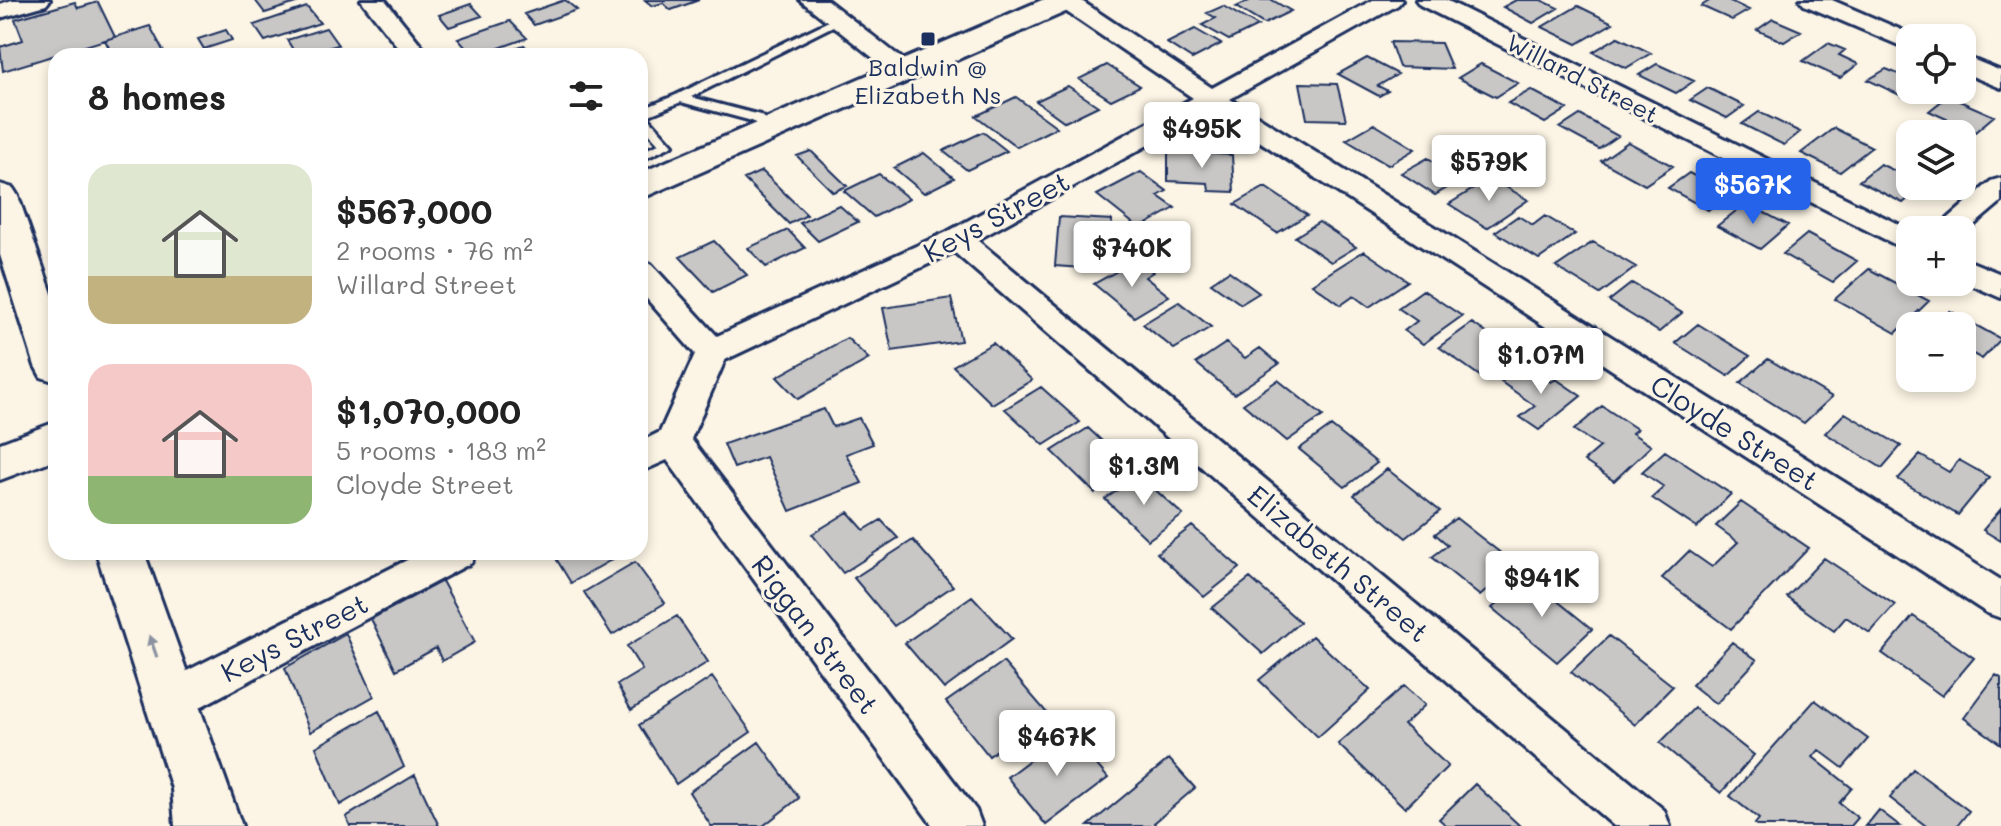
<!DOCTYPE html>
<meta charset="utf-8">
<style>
:root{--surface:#fff;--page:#f6f6f6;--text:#222;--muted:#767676;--accent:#2563eb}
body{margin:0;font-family:Mali,sans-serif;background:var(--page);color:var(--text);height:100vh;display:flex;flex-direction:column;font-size:30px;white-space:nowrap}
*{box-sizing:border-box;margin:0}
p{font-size:26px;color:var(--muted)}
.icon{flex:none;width:44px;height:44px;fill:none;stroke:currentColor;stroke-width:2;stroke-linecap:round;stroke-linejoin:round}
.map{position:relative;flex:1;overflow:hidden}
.drawer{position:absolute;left:48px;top:48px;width:600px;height:512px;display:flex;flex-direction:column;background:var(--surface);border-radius:24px;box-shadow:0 4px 12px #0003}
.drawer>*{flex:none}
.controls{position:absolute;left:1896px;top:24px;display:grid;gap:16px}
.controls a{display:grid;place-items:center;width:80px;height:80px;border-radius:16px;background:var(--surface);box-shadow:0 4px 12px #0003;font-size:40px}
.price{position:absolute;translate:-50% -68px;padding:0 18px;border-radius:8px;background:#fff;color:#222;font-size:26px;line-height:52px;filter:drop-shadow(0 2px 4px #0008)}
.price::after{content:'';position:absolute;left:50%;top:48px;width:24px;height:18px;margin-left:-12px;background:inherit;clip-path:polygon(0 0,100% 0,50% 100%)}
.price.active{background:var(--accent);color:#fff}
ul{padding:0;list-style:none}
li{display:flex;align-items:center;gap:24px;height:200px;padding:0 40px}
li span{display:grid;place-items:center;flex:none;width:224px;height:160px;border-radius:24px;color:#555}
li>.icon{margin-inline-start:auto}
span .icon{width:96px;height:96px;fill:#fffc;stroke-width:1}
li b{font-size:34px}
h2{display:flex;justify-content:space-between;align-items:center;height:96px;padding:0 40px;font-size:34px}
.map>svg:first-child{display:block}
.building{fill:#c8c7c6;stroke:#1b2f5e;stroke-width:2}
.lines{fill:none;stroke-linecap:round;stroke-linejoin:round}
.lane-casing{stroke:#1b2f5e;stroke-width:6}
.street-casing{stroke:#1b2f5e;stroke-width:6}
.secondary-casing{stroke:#1b2f5e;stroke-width:6}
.highway-casing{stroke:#1b2f5e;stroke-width:6}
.lane{fill:#fcf5e5;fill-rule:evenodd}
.street{fill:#fcf5e5;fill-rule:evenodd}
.secondary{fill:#fcf5e5;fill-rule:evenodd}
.highway{fill:#fcf5e5;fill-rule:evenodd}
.oneway{fill:#8c92a2}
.poi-dot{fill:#1b2f5e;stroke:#fcf5e5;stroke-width:3}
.labels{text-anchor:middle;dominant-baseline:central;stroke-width:6;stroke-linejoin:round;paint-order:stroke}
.far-poi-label{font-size:24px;fill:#1b2f5e;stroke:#fcf5e5}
.far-street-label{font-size:24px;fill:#1b2f5e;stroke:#fcf5e5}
.street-label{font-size:28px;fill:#1b2f5e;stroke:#fcf5e5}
</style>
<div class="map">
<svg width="2001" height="826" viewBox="0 0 2001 826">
<rect width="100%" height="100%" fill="#fcf5e5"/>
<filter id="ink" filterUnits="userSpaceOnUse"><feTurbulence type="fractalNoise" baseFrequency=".0125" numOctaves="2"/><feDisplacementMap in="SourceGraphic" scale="16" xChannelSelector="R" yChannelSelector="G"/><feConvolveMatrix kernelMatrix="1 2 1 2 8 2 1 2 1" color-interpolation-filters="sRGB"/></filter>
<g filter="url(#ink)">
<path class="building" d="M255 0H305L265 13Z
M565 0 577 10 534 25 524 14Z
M645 0H699L671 10 663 3 652 6Z
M1251 0H1272L1291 11 1264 24 1236 7Z
M1516 0H1541L1558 8 1533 23 1503 7Z
M1711 0H1728L1749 10 1732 20 1701 6Z
M75 2 78 8 98 2 115 37 3 71 0 47 23 40 15 19Z
M471 4 482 16 449 27 439 15Z
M1223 6 1258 26 1229 40 1202 25 1216 18 1207 13Z
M1578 6 1613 23 1577 44 1542 27Z
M307 7 320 23 265 41 254 25Z
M1773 19 1801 31 1784 42 1757 30Z
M510 21 527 38 477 56H473L458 39Z
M150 26 166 56H113L105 40Z
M326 28 338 45 297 56 287 40Z
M1195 29 1221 44 1192 59 1167 43Z
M226 30 232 40 204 49 198 39Z
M1618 37 1651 53 1626 68 1593 52Z
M1390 42 1441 43 1452 69 1399 67Z
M1828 43 1845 50 1839 55 1858 64 1840 78 1803 61Z
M524 45 534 56H492Z
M1367 58 1398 74 1378 86 1388 91 1379 96 1338 74Z
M1481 64 1518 83 1496 97 1458 78Z
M1657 64 1694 81 1676 93 1639 75Z
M1107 65 1140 86 1111 100 1079 79Z
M1886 69 1906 77 1903 80 1910 84V90H1913L1904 97 1868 80Z
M1300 83 1337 84 1346 120 1307 119Z
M1068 86 1098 106 1065 122 1036 101Z
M1708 88 1744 106 1727 118 1690 100Z
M1531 90 1567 109 1545 123 1508 103Z
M1948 96 1994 116 1975 132 1929 111Z
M1016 97 1057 127 1017 147 976 116Z
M1759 112 1800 132 1784 145 1742 124Z
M1580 115 1618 136 1599 149 1560 128Z
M1374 124 1415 149 1388 165 1346 140Z
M1834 128 1872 147 1840 172 1801 153Z
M983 132 1007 151 967 170 943 151Z
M1628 142 1673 166 1645 185 1601 161Z
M811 151 847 186 833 192 797 156Z
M1168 151 1232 155 1234 192 1209 191 1208 183 1168 181Z
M924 153 954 178 924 193 894 168Z
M1428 158 1462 179 1435 195 1401 173Z
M1880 164 1906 176 1910 173V186H1923L1903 203 1859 181Z
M762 171 807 215 789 224 744 179Z
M1141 172 1167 191 1158 196 1175 208 1139 228 1097 195Z
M1689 173 1729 194 1708 210 1668 188Z
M879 174 909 199 874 217 844 191Z
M1491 178 1528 200 1487 228 1449 204Z
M1265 187 1307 215 1277 233 1235 204Z
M1746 203 1788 225 1760 249 1717 226Z
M839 205 858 222 818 241 800 223Z
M1518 216 1533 225 1545 216 1575 234 1539 259 1495 232Z
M1059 217 1112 220 1110 270 1055 266Z
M1319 222 1356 247 1331 262 1295 237Z
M788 230 805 248 766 267 748 248Z
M1807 234 1857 261 1833 282 1783 254Z
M714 241 747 275 713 292 680 257Z
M1593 242 1636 267 1600 294 1556 267Z
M1364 251 1408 281 1369 307 1354 296 1341 305 1312 284Z
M1137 260 1153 272 1145 277 1169 296 1134 317 1094 284Z
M1869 269 1929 301 1896 333 1835 299Z
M1229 271 1259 293 1241 304 1211 283Z
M1632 283 1682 313 1659 332 1609 301Z
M1423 290 1462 316 1423 344 1404 331 1417 321 1398 308Z
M951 298 961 341 892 351 883 308Z
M1179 302 1211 327 1174 349 1143 324Z
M1950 311 2001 339 1982 359 1962 348V326H1935Z
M1472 323 1517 354 1484 379 1439 347Z
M1698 324 1750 356 1728 376 1675 343Z
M847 338 869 359 798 399 777 377Z
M993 343 1032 380 992 404 953 366Z
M1226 343 1245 358 1260 348 1279 364 1234 394 1196 363Z
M1768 359 1832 397 1804 423 1740 383Z
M1525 365 1551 382 1556 379 1581 396 1539 430 1520 417 1535 406 1501 382Z
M1278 380 1323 416 1287 441 1243 404Z
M1041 387 1080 422 1044 445 1005 409Z
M1602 406 1637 429 1632 433 1651 446 1614 481 1584 461 1600 447 1574 430Z
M824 409 833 427 859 418 873 444 846 454 862 483 790 511 766 457 734 468 724 444Z
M1845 413 1901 446 1882 468 1825 433Z
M1331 426 1377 463 1345 487 1299 449Z
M1088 428 1132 469 1095 493 1052 451Z
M1665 451 1731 494 1697 528 1652 498 1664 487 1642 472Z
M1920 455 1949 472 1959 460 1989 477 1958 515 1898 479Z
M1387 469 1440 511 1406 538 1354 495Z
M1139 475 1183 515 1148 540 1105 499Z
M1741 502 1809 548 1731 629 1662 578 1689 551 1712 567 1738 542 1716 526Z
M2001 509V541L1983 530Z
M848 512 864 530 881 520 898 538 843 573 812 534Z
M1456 518 1516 565 1480 596 1432 557 1448 545 1435 534Z
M1192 526 1240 568 1204 597 1157 553Z
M913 540 953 586 894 626 854 578Z
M552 552H625L571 583Z
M1824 558 1895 605 1870 633 1846 617 1834 631 1787 597Z
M635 562 665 603 612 635 584 592Z
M1528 577 1592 629 1557 662 1492 608Z
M1250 578 1300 622 1263 654 1212 608Z
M442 581 475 642 442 661 436 648 396 670 371 619Z
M972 596 1012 639 944 689 905 643Z
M677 616 708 662 631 710 617 685 642 670 627 646Z
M1913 616 1974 658 1942 696 1882 653Z
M346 634 374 696 310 732 285 668Z
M1312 636 1370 690 1318 737 1259 680Z
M1609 636 1673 686 1635 725 1571 672Z
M1732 642 1757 660 1716 704 1692 685Z
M1003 662 1047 713 989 756 946 702Z
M1996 675 2001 678V744L1964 718Z
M712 677 751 732 676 784 639 725Z
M1404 686 1425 705 1404 725 1448 766 1405 808 1338 744Z
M1815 700 1868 739 1843 768 1819 750 1813 757 1852 788 1839 803 1858 818 1851 826H1758L1755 824 1759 819 1730 796Z
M1694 708 1754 755 1721 793 1660 743Z
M379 711 404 767 340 805 316 747Z
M1068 731 1108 778 1046 825 1007 777Z
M759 742 799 798 763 826H711L689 792Z
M1169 759 1195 788 1154 823 1156 826H1088Z
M1913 769 1969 811 1957 826H1926L1890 798Z
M415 775 439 826H350L346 817Z
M1475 784 1520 826H1447L1439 819Z
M1879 810 1900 826H1866Z"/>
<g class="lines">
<defs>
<path id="lane" d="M835 18 845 20 691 97 760 115 777 126V132H769L752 121 681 102 647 116 673 145 640 161V152L659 144 640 123V110L676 95Z"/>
<path id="street" d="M12 0H50L46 5 0 18V4Z
M361 0H385L430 56H405Z
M800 0H827L918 71 914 76H896Z
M1055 0H1080L1212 88 1373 0H1402L1398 5 1230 99 2001 580V618L1987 613 1211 110 977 240 1664 810 1670 826H1614L954 252 725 360 691 439 976 810 982 826H933L667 460 640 472V442L660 432 695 354 640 291V261L651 264 717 336 947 232 1193 98 1058 6Z
M1416 0H1446L1910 230V252L1420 5Z
M1800 0H1832L1920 38H1910V48L1901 46 1804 5Z
M1962 55 2001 71V88L1962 72Z
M2001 178V202L1962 235V230H1935L1991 181Z
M1962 258 2001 274V298L1962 281Z
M423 552H477L471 563 187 714 172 719 157 714 151 700 157 686Z"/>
<path id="secondary" d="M1042 0H1083L1079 6 640 199V173Z
M0 184 13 188 18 196 56 305V382L41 377 35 366 0 255Z
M56 422V459L0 480V443Z
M96 552H144L242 826H184Z"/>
<path id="highway" d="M200 761 220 769 228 789 233 826H175L172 789 180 769Z"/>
</defs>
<use href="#lane" class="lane-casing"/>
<use href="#street" class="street-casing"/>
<use href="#secondary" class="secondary-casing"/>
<use href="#highway" class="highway-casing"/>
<use href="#lane" class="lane"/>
<use href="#street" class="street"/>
<use href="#secondary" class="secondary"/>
<use href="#highway" class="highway"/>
</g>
<defs><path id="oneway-solid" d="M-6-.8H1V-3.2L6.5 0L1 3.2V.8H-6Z" transform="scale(2)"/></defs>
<use class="oneway" href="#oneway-solid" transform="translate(153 646) rotate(-109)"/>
</g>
<rect class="poi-dot" x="920" y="31" width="16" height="16" rx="4"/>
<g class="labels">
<g class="far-poi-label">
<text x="928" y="66">Baldwin @<tspan x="928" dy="28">Elizabeth Ns</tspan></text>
</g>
<g class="far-street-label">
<text transform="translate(1583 78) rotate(27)">Willard Street</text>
</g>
<g class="street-label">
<text transform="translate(996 216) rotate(-28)">Keys Street</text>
<text transform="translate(1735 432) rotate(32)">Cloyde Street</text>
<text transform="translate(1339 563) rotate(40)">Elizabeth Street</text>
<text transform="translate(816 634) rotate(53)">Riggan Street</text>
<text transform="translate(294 637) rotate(-27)">Keys Street</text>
</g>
</g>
</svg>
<div class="controls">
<a><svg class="icon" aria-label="locate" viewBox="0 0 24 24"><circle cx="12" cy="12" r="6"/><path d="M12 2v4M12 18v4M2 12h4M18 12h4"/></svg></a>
<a><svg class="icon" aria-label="layers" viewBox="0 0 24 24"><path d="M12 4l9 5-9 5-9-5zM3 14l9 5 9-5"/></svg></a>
<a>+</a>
<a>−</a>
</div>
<b class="price" style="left:1202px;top:170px">$495K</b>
<b class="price" style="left:1489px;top:203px">$579K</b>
<b class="price active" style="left:1753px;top:226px">$567K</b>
<b class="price" style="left:1132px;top:289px">$740K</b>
<b class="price" style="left:1541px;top:396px">$1.07M</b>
<b class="price" style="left:1144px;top:507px">$1.3M</b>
<b class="price" style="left:1542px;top:619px">$941K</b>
<b class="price" style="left:1057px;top:778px">$467K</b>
<section class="drawer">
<h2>8 homes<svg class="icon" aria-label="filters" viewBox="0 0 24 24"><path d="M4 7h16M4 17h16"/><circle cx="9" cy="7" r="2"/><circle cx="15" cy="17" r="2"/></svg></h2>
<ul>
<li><span style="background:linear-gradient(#dfe7d0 70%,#c2b280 0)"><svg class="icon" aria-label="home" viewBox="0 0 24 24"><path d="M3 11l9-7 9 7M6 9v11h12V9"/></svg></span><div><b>$567,000</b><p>2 rooms · 76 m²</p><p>Willard Street</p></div></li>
<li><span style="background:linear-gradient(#f6c9c9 70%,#8fb573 0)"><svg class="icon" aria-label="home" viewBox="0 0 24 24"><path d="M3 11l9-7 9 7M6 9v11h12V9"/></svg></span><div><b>$1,070,000</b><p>5 rooms · 183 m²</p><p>Cloyde Street</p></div></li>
</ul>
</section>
</div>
